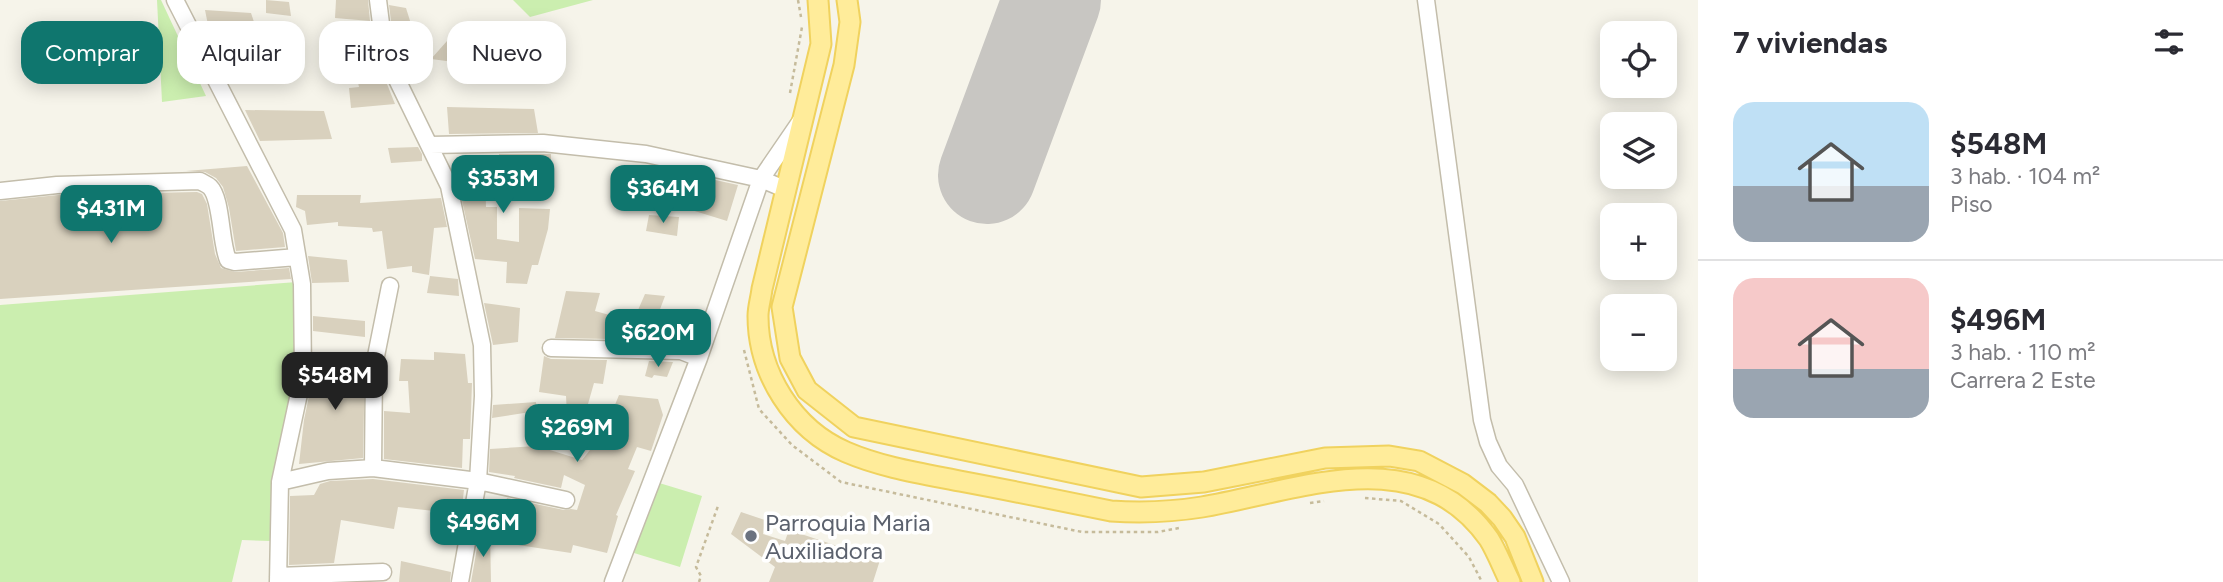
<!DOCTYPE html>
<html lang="es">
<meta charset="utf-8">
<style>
:root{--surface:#fff;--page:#f7f7f7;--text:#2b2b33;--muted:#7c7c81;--line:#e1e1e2;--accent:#0f766e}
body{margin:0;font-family:Figtree,sans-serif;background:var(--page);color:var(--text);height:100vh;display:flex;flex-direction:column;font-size:26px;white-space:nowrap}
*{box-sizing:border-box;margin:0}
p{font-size:23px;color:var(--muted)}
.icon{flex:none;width:38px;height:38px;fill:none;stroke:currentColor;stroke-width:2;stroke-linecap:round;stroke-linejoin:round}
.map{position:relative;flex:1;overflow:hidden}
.side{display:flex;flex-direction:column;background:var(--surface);width:525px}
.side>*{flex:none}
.hud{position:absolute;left:21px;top:21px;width:665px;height:63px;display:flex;gap:14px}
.tools{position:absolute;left:1600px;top:21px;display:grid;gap:14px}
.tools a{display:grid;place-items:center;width:77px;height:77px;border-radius:14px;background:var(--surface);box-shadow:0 4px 18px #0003;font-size:35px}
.price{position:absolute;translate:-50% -60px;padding:0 16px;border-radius:14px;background:var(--accent);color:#fff;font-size:23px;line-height:46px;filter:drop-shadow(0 2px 4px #0008)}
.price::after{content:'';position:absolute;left:50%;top:42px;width:21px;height:16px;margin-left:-10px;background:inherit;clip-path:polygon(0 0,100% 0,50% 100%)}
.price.on{background:#222;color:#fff}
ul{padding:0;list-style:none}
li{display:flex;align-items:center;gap:21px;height:175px;padding:0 35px}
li+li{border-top:2px solid var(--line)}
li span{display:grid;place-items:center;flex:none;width:196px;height:140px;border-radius:21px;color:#555}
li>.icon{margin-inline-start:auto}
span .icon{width:84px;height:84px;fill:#fffc;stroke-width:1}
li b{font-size:30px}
h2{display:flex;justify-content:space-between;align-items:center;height:84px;padding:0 35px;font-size:30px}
.tag{padding:0 24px;border-radius:21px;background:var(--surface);box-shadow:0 4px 18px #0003;font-size:24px;line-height:63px}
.tag.on{background:var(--accent);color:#fff}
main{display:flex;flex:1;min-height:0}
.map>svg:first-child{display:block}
.green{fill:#cbeeaf}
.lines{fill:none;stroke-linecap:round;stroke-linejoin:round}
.runway{stroke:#c8c6c2;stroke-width:98}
.building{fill:#d9d1be}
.minor-casing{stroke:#c3bdab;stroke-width:19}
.major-casing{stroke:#f0d25e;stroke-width:23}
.path{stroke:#c6bb9b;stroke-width:2.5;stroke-dasharray:3.5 3.5;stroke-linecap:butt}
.minor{stroke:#fff;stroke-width:16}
.major{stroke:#ffec9a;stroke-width:19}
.worship-dot{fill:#6b7280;stroke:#fff;stroke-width:2.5}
.labels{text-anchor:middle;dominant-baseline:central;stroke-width:7;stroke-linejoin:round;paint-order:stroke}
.worship-label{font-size:24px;fill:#5b616d;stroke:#fff;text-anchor:start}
</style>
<main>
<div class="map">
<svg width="1698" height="582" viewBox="0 0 1698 582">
<rect width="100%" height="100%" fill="#f6f4ea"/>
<path class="green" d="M157 0H161L206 96 162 102Z
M513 0H593L530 17Z
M297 282 298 365 271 541 242 540 232 582H0V305Z
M656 482 702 496 680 567 634 553Z"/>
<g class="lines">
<path class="runway" d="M987 175 1052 0"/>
</g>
<path class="building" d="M266 0 289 2 291 16 266 13Z
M336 0H368L370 21 335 18Z
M389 5 406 8 411 24V37H393Z
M205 10 251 13 262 46H248L245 74 224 72 220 66 222 45H212Z
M402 40 424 43 422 57 401 50Z
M447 41 471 44 468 63 454 59V62L431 59Z
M355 51 374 52 384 84H387L395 104 351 108 349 88 359 87 353 60Z
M447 107 534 109 538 133 449 134Z
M245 110 324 111 332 139 260 141Z
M418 147 422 154V161L391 163 388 148Z
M499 154H551V174L536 173 537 170 485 172 486 207H497V239L519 242V208L550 209 548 229 538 265H532L527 284 506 283 507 262 475 259 457 178 454 160 499 158Z
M247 166 283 233 285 247 236 251 229 208 223 187 216 178 205 172 186 171Z
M665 169 738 185 727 221 685 208 689 194 659 186Z
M197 192 202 194 207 204 215 254 221 268 235 272 289 268 291 279 0 299V201L58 195Z
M297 195H361L360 203 441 198 447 227 434 228 429 275 412 272V266L387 269 382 231 373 232 372 228 338 226V222L307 225 305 211 296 207Z
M649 215 679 217 677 236 646 231Z
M308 256 347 260 349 282 312 283Z
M430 276 458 279 459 296 427 293Z
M566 291 600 293 595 311 613 316 610 339 555 338Z
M645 294 665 296 659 312 677 314 667 340H650L631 333 635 317Z
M484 303 520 308 518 342 493 345Z
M313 316 365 321V337L313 331Z
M434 352 465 354 468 383H472L470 439H463L462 468 384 459V411L410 413 408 381H399L401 359 434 360Z
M544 356 551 359 607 360 603 384 594 383 586 411 612 412 619 395 658 399 663 415 651 451 637 447 628 469 635 471 616 515 618 516 607 553 573 545 571 553 491 541 507 498 564 510 571 509 577 510 585 485 564 475 561 488 514 478 515 476 489 472 490 449 537 446 582 460 601 436 568 433 566 396 539 392Z
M313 357 365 359 363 458 299 464 304 420 313 377Z
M649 361 673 362 667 377 654 375 652 378 645 376Z
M536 402 537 411 492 418 493 405Z
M373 479 464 490 461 514 398 507 394 529 341 520 334 563 289 565 290 496 314 495 320 484 330 481Z
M741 512 765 520 763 534 785 541 789 530 880 560 873 582H769L775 567 731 534Z
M480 531H490L491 582H471Z
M401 561 451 572 450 582H399Z"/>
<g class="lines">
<defs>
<path id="minor" d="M175 0 293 230 302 284 303 375 280 482 278 582
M378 0 385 55 449 186 482 345 483 396 478 481 460 582
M1426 0 1482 420 1488 442 1499 466 1515 485 1561 582
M430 145 543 143 646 154 761 179 787 190
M0 191 57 185 200 181C203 183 207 184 210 187 222 199 220 241 228 260L235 262 297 257
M551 348 681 351 699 358
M373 468 374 366 390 286
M280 482 328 471 373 468 478 481 566 500
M278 576 383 572
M613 582 699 358 761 179 802 119"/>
<path id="major" d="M818 0 821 44 762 289C761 298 758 307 758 316 758 373 793 429 846 452 883 468 925 474 965 482 1013 491 1062 501 1111 511 1142 513 1171 512 1202 507 1298 491 1418 438 1489 539 1497 552 1503 568 1510 582
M847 0 850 22 844 65 782 307 790 358 807 390 854 427 1141 487 1204 482 1325 458 1389 456 1419 461 1463 484 1488 503 1502 518 1515 537 1533 582"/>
</defs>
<use href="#minor" class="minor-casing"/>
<use href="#major" class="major-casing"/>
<path class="path" d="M798 0 801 17
M790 93 802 27
M744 350 759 409 792 445 841 482 1082 532H1158L1179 528
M1365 498 1401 501 1439 524 1469 557 1482 582
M1310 503 1324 501
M699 582 701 576 696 567 718 506"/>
<use href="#minor" class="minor"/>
<use href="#major" class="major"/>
</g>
<circle class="worship-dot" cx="751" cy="536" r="7"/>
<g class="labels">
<g class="worship-label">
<text x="765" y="522">Parroquia Maria<tspan x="765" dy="28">Auxiliadora</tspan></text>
</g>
</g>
</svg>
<div class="tools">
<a><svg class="icon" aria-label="locate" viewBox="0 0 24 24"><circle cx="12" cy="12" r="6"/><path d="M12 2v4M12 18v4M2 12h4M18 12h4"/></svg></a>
<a><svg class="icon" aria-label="layers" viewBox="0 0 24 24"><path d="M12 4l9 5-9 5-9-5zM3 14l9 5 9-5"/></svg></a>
<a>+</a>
<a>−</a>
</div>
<b class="price" style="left:503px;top:215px">$353M</b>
<b class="price" style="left:663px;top:225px">$364M</b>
<b class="price" style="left:111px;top:245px">$431M</b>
<b class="price" style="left:658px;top:369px">$620M</b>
<b class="price on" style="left:335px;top:412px">$548M</b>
<b class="price" style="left:577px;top:464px">$269M</b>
<b class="price" style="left:483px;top:559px">$496M</b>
<div class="hud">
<a class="tag on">Comprar</a>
<a class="tag">Alquilar</a>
<a class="tag">Filtros</a>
<a class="tag">Nuevo</a>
</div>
</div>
<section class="side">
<h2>7 viviendas<svg class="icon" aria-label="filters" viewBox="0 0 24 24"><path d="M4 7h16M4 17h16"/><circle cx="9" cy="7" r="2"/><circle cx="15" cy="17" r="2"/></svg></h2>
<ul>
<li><span style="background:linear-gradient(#bfe0f5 60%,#9aa5b1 0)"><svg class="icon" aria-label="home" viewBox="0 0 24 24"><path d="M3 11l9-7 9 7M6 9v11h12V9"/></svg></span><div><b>$548M</b><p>3 hab. · 104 m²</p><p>Piso</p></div></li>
<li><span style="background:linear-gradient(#f6c9c9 65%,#9aa5b1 0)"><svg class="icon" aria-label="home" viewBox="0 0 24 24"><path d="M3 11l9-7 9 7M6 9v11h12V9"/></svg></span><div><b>$496M</b><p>3 hab. · 110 m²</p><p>Carrera 2 Este</p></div></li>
</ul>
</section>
</main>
